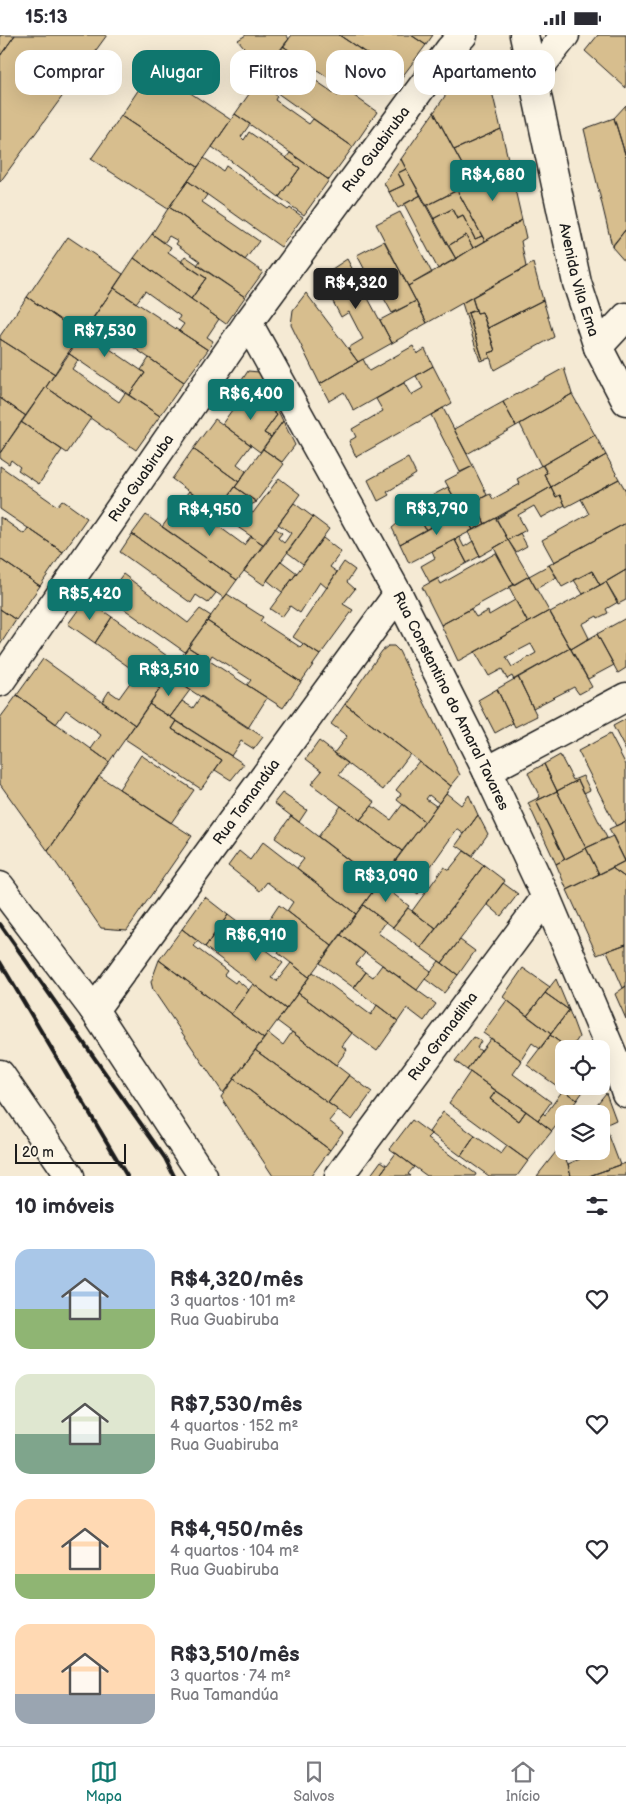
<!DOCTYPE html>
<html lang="pt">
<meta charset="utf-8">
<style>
:root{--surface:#fff;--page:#f7f7f7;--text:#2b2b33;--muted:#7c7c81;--line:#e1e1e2;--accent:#0f766e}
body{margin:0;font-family:"Balsamiq Sans",sans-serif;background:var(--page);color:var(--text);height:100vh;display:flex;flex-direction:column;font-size:19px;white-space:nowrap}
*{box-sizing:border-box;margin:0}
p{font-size:16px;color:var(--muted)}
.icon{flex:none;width:28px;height:28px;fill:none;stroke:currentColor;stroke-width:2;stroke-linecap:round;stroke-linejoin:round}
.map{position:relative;height:1141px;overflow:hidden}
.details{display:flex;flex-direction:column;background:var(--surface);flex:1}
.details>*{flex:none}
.hud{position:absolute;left:15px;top:15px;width:596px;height:45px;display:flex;gap:10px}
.tools{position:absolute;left:555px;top:1005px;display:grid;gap:10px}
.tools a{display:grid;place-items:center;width:55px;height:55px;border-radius:10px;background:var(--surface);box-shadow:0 5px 20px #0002;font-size:25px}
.scale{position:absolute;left:15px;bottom:12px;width:111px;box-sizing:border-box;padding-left:5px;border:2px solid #1c1c1c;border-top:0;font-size:14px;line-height:18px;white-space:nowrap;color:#1c1c1c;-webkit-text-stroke:4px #fcf5e5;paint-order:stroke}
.price{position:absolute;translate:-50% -42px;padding:0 11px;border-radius:5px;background:var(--accent);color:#fff;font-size:16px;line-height:32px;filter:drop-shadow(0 1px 2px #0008)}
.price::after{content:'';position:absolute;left:50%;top:30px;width:15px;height:11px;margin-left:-8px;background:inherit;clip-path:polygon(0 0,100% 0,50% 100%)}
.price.active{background:#222;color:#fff}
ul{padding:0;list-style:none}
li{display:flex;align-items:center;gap:15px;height:125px;padding:0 15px}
li span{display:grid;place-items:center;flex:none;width:140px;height:100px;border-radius:15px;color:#555}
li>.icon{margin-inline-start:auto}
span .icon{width:60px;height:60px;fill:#fffc;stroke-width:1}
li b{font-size:21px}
h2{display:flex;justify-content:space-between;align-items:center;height:60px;padding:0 15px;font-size:21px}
.pill{padding:0 18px;border-radius:15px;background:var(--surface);box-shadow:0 5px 20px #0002;font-size:18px;line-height:45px}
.pill.active{background:var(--accent);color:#fff}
.status{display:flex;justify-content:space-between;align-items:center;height:35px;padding:0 25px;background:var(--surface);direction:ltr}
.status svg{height:14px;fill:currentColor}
.tabs{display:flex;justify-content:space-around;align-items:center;height:70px;border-top:1px solid var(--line);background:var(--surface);font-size:14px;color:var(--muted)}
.tabs a{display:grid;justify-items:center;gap:2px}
.tabs .active{color:var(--accent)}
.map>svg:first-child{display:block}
.building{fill:#d7be8e;stroke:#1c1c1c;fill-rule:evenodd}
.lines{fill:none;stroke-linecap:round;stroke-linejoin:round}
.minor-casing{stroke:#1c1c1c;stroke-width:31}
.secondary-casing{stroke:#1c1c1c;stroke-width:31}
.primary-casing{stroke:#1c1c1c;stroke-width:31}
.minor{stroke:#fcf5e5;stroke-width:28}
.secondary{stroke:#fcf5e5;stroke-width:28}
.primary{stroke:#fcf5e5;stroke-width:28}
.rail{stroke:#1c1c1c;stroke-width:4}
.labels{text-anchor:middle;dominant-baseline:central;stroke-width:4;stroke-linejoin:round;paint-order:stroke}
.street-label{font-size:15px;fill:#1c1c1c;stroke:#fcf5e5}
</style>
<div class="status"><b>15:13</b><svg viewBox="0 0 49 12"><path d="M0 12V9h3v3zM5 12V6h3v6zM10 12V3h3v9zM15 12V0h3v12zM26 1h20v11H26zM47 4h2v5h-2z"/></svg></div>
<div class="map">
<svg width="626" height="1141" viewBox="0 0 626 1141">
<rect width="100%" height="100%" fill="#f5ead4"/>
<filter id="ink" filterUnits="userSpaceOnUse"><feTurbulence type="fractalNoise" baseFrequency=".02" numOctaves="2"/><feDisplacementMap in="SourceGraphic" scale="10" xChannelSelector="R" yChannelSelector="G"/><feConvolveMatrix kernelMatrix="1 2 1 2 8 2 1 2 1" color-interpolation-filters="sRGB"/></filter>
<g filter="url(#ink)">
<path class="building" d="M0 0H15L0 21Z
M15 0H107L0 147V21Z
M246 0H286L289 4 265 37 238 5Z
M292 0H339L367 19 343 53 283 11Z
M339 0H411L426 10 402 42Z
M411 0H433L426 10Z
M598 0H626V53L585 16Z
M283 11 315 33 309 41 338 61 343 53 377 77 353 112 259 45Z
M246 15 255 24 244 33 237 22Z
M473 29 483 31 487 36 501 94 454 115 434 77 461 38 468 31Z
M153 33 231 85 198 132 121 81Z
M259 45 273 55 272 57 277 61 275 65 309 89 313 84 353 112 329 145 235 79Z
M626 70V122L614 83Z
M434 77 472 148 426 171 401 124Z
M235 79 250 89 241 102 244 105 249 97 300 133 279 162 212 112Z
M121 81 198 132 168 174 91 124Z
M614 83 626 122V194L612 211 584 94Z
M501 94 509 128 472 148 454 115Z
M290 118 329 145 304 180 279 162 300 133 286 123Z
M204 123 223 136 226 131 288 175 290 173 303 182 281 212 188 146Z
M401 124 406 134 398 138 404 150 389 157 384 148Z
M509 128 522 185 485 206 457 155Z
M406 134 421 160 398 173 389 157 404 150 398 138Z
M188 146 207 160 202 167 259 206 245 225 169 172Z
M457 155 482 201 475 204 463 181 457 184 452 174 433 184 426 171Z
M421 160 456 224 438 234 404 169Z
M169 172 263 237 245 262 197 230 200 226 176 209 178 206 169 201 164 208 152 199Z
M452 174 457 184 463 181 475 204 482 201 485 206 473 213 466 200 448 211 433 184Z
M400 177 432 238 408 251 376 189Z
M522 185 526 203 521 206 526 232 427 288 408 251Z
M626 194V228L612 212Z
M152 199 171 212 168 217 206 243 191 264 134 223Z
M466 200 473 213 456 224 448 211Z
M68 202 123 239 82 300 27 262Z
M384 206 416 266 392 278 370 238 367 239 357 220Z
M185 221 245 262 226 289 191 264 206 243 181 227Z
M134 223 219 284 207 302 213 306 208 315 179 296 184 289 178 285 180 281 145 256 136 268 114 253Z
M347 224 392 308 358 327 348 313 363 304 349 277 341 282 321 244 328 240 326 238Z
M533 228 543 265 488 293 482 277 477 278 472 262Z
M114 253 208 315 184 347 92 284Z
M306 258 358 327 320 349 291 290 293 275Z
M27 262 82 300 55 339 0 304V301Z
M472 262 476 275 468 278 483 325 480 326 462 268Z
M543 265 554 302 494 335 489 318 495 316 488 293Z
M416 266 427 288 392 308 380 285Z
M476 275 477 278 482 277 495 316 489 318 490 323 483 325 468 278Z
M92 284 113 298 104 310 145 338 129 360 68 318Z
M0 304 55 339 26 381 0 363Z
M413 311 417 319 425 314 433 331 354 376 344 357 329 366 320 349 363 324 369 336Z
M68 318 78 325 72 334 119 367 125 358 160 381 136 415 46 352Z
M149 323 184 347 160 381 129 360 145 338 141 335Z
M433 331 452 368 356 422 349 406 356 402 352 394 383 376 376 364 404 348 411 360 423 353 416 341Z
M564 333 572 359 516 391 503 367Z
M248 336 259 337 283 386 271 402 264 398 277 380 247 354 245 357 238 351Z
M46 352 91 383 67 418 21 387Z
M247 354 277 380 264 398 271 402 260 417 222 389Z
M572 359 595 400 541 431 520 389Z
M0 363 26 381 0 418Z
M503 367 516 391 467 419 454 394Z
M443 373 473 431 460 437 431 380Z
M215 384 251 410 237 429 246 436 239 447 193 414Z
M283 386 295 410 282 427 263 414Z
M21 387 62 415 39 449 18 435 20 432 11 425 9 429 0 423V418Z
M595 400 606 420 551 452 544 439 547 438 543 430Z
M193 414 239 447 217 477 172 444Z
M263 414 284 429 256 467 235 452Z
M606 420 619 444 566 472 560 460 556 462 551 452Z
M408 423 416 439 387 457 389 460 378 466 368 445Z
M542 430 547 438 544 439 551 452 485 489 474 467 490 459 493 464 520 449 517 444Z
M0 431 57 471 62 465 87 483 63 517 0 474Z
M473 431 487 460 461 475 445 446Z
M279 443 300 459 264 510 239 493 251 477 253 478Z
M619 444 626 456V488L554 527 542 505 589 479 581 464Z
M235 452 257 467 235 477 229 485 217 477Z
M448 452 461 475 426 495 413 471Z
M551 452 556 462 560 460 565 470 541 483 534 471 518 480 526 495 508 505 496 484Z
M189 456 212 473 206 482 244 510 251 501 264 510 237 545 162 492Z
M294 468 313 482 264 550 244 536 275 493 282 498 278 503 284 508 287 504 291 498 278 489Z
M415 474 426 495 400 509 392 493Z
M462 474 473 495 409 528 400 509Z
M478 474 485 489 473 495 466 481Z
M240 475 251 477 239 493 229 485 235 477Z
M146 480 237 545 224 563 132 499Z
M0 482 24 499 28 493 63 517 40 551 0 524Z
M313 482 329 494 303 529 287 517Z
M496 483 508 505 480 521 468 497Z
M626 488V535L600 550 592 536 562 552 549 530Z
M520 498 527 511 516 517 508 505Z
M132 499 216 558 208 568 196 560 191 568 120 517Z
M459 502 464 512 473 506 480 521 467 528 455 505Z
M323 503 341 517 330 532 337 537 327 553 320 547 300 578 290 571 282 582 270 574Z
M455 505 467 528 430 548 421 531 435 523 432 516Z
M508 505 529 541 514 550 494 513Z
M496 518 514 550 441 590 422 552 438 543 441 549Z
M0 524 40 551 16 585 0 574Z
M281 526 297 538 282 557 267 545Z
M344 527 355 535 347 547 355 554 343 569 353 575 320 620 293 602Z
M549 530 557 542 536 554 529 541Z
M626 535V565L618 569 606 547Z
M592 536 600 550 583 559 574 545Z
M123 539 188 588 200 574 211 581 185 617 110 564 117 554 114 551Z
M529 541 549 576 528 588 509 552Z
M606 547 618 567 606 574 608 578 598 583 597 581 582 589 589 603 571 614 550 577Z
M227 559 263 582 260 586 300 612 303 609 320 620 301 647 207 586Z
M86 564 112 582 95 608 68 589Z
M515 565 528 588 458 626 441 590 471 574 476 582 488 576 489 580Z
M0 574 16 585 0 610Z
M549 576 570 613 514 645 512 641 507 644 502 634 489 641 475 617ZM531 609 536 618 512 632 506 622Z
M112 582 177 628 160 654 95 608Z
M626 583V633L618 638 597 599Z
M207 586 301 647 283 673 247 650 251 645 212 620 209 625 188 612Z
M597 599 614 630 588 644 571 614Z
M388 611H394L399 616 460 740 451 751 345 669 382 616Z
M188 612 267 663 248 693 169 641Z
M570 613 592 652 579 659 574 652 533 673 518 642Z
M43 624 135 690 109 727 91 714 101 700 66 675 56 689 17 660Z
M137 638 160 654 135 690 102 667 109 656 119 663Z
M169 641 190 655 170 682 149 669Z
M518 642 537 681 515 692 497 654Z
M497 654 513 688 495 698 478 665Z
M17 660 109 727 48 816 0 749V683Z
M201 661 263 702 254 714 241 706 231 721 170 682 182 666 193 673Z
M149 669 177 686 172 694 222 725 201 754 125 704Z
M345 669 410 719 383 755 334 718 347 701 331 689Z
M626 684V716L613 691Z
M177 686 244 729 231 745 215 735 222 725 172 694Z
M610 699 626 730V786L616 791 578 716Z
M319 706 348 728 339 740 375 767 360 785 311 749 322 736 306 724Z
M141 720 194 755 171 788 119 754Z
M560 720 573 745 583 741 590 755 584 758 578 745 557 756 544 729Z
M419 726 451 751 439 768 429 760 426 764 436 771 425 787 397 765 401 759 396 755Z
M544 729 557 756 536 766 565 824 556 829 528 768 540 762 528 738Z
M99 741 192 801 127 895 101 893 48 816Z
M578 745 607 803 586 813 557 756Z
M557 756 586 813 565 824 536 766Z
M282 758 307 775 299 787 274 768Z
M446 758 461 770 469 760 478 780 464 799 457 794 421 845 426 849 418 859 400 846 398 849 385 840Z
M403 769 425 787 402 816 360 785 372 771 391 785Z
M341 771 402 816 379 848 318 802Z
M478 780 488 799 472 821 456 810Z
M291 781 379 848 356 879 297 833 304 824 275 803Z
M626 786V826H625L609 794Z
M613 801 625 826 599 839 586 813Z
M263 807 356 879 332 911 287 876 293 867 267 847 260 856 228 831 239 816 250 825Z
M586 813 599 839 567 855 556 829Z
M464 816 484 830 436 894 412 876 444 832 449 835Z
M625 826H626V843L612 833Z
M484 830 505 846 442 928 421 913Z
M612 833 626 843V909L597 920 567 855Z
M385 840 393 846 387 854 409 871 393 892 363 870Z
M503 848 518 859 501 881 487 869Z
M205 862 228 880 205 912 182 894Z
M279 870 332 911 309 942 278 918 291 901 269 885Z
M363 870 386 887 378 898 431 936 417 955 341 900Z
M408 873 436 894 421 913 393 892Z
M228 880 267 910 264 914 283 928 271 943 277 946 291 928 309 942 286 974 205 912Z
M182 894 198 906 194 911 227 936 224 940 235 948 237 945 249 955 231 979 159 925Z
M341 900 365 918 356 929 366 937 354 953 320 928Z
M460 905 475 916 458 940 442 928Z
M626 909V951L623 953 607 916Z
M159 925 264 1004 223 1058 153 955 151 947Z
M439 926 458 940 444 958 425 944Z
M382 930 436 969 424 986 407 973 398 986 354 953 366 937 373 942Z
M523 933 550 952 527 981 503 962Z
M313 937 371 980 377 970 398 986 377 1016 298 958Z
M556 944 569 975 545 958Z
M253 949 286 974 264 1004 231 979Z
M626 951V984L615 959Z
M298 958 352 998 342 1011 347 1015 336 1030 277 986Z
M545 958 569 975 551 999 527 981Z
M507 965 551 999 540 1014 532 1008 521 1025 483 998Z
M569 975 579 1002 571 1014H569L550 1000Z
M292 997 349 1040 328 1068 255 1015 268 998 283 1010Z
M550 1000 569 1014H564V1051H587L577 1065 527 1030Z
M474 1002 481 1006 477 1013 481 1016 467 1035 455 1026Z
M491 1003 522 1026 513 1039 551 1067 538 1085 467 1035Z
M255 1015 338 1075 329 1086 343 1097 330 1115 234 1044Z
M470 1037 496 1056 490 1064 519 1086 526 1076 552 1096 528 1126 449 1068Z
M349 1040 372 1057 352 1085 328 1068Z
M234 1044 330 1115 311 1141H273L221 1062Z
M563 1055 577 1065 566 1079H564V1081L552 1096 538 1085 543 1078 545 1080Z
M496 1056 526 1076 519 1086 490 1064Z
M606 1058 616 1085 605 1090 620 1130 589 1141H571L568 1129 580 1124 576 1116H601V1079H589Z
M443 1077 475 1101 461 1121 429 1097Z
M412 1085 431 1099 427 1103 476 1139 475 1141H427L390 1114Z
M475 1101 501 1119 507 1111 528 1126 517 1141H489L461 1121Z
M559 1113 568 1129 571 1141H537Z
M396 1118 414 1132 408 1139 411 1141H379Z
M381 1126 387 1130 379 1141H370Z
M626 1128V1141H589L620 1130Z"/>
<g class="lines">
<defs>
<g id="minor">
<path d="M532 42 565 0"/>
<path id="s1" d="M248 288 398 559 487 736 546 862 615 1025 626 1058"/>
<path d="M598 312 626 282"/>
<path id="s2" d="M0 647 248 288 450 14 463 0"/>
<path d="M487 736 626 662"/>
<path id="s3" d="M94 975 398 559"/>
<path id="s4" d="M339 1141 546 862"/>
</g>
<g id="secondary">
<path id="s5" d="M524 0 577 248 598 312 626 366"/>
</g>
<path id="primary" d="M0 851 94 975 203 1141
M0 1039 70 1141"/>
</defs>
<use href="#minor" class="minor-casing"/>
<use href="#secondary" class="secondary-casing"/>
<use href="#primary" class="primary-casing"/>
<use href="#minor" class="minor"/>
<use href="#secondary" class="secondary"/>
<use href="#primary" class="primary"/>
<path class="rail" d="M0 889 165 1123 174 1141
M0 927 127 1141"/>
</g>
</g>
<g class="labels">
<g class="street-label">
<text stroke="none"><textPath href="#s2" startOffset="652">Rua Guabiruba</textPath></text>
<text stroke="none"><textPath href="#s5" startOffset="251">Avenida Vila Ema</textPath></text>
<text stroke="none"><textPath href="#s2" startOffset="248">Rua Guabiruba</textPath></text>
<text stroke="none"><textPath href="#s1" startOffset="429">Rua Constantino do Amaral Tavares</textPath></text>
<text stroke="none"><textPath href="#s3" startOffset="258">Rua Tamandúa</textPath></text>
<text stroke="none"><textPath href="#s4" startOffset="174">Rua Granadilha</textPath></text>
</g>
</g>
</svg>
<div class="tools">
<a><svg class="icon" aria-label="locate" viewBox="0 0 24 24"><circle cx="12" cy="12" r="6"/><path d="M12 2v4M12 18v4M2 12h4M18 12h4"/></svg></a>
<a><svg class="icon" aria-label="layers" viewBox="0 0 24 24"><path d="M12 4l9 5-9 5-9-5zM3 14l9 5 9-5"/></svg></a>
</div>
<div class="scale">20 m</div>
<b class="price" style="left:493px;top:167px">R$4,680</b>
<b class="price active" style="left:356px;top:275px">R$4,320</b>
<b class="price" style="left:105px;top:323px">R$7,530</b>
<b class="price" style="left:251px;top:386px">R$6,400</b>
<b class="price" style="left:437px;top:501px">R$3,790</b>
<b class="price" style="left:210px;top:502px">R$4,950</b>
<b class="price" style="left:90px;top:586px">R$5,420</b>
<b class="price" style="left:169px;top:662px">R$3,510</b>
<b class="price" style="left:386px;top:868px">R$3,090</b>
<b class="price" style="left:256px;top:927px">R$6,910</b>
<div class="hud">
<a class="pill">Comprar</a>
<a class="pill active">Alugar</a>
<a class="pill">Filtros</a>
<a class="pill">Novo</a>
<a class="pill">Apartamento</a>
</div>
</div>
<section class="details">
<h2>10 imóveis<svg class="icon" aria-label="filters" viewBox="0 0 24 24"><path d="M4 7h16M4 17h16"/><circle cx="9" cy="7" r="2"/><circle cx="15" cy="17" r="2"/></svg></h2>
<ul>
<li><span style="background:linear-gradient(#a9c7e8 60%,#8fb573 0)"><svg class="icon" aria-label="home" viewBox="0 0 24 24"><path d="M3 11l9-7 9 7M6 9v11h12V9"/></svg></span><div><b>R$4,320/mês</b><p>3 quartos · 101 m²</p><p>Rua Guabiruba</p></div><svg class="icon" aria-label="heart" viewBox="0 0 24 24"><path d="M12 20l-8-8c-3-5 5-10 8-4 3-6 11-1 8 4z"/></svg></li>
<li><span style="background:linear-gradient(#dfe7d0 60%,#7fa58c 0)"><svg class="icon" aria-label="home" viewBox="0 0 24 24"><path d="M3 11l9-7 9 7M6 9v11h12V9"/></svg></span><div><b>R$7,530/mês</b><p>4 quartos · 152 m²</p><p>Rua Guabiruba</p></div><svg class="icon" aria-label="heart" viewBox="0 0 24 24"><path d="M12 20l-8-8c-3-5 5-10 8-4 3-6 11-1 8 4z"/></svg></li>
<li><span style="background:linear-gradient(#ffd9b3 75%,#8fb573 0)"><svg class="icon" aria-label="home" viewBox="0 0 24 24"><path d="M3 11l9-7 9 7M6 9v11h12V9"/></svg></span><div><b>R$4,950/mês</b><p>4 quartos · 104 m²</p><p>Rua Guabiruba</p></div><svg class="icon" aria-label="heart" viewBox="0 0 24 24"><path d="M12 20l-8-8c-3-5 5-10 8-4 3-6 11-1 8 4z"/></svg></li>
<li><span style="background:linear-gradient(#ffd9b3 70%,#9aa5b1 0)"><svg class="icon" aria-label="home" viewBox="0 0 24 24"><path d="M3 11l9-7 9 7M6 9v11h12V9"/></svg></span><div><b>R$3,510/mês</b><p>3 quartos · 74 m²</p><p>Rua Tamandúa</p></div><svg class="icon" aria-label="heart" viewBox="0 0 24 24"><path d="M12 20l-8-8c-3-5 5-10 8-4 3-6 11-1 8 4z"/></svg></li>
</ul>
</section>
<nav class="tabs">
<a class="active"><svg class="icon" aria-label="map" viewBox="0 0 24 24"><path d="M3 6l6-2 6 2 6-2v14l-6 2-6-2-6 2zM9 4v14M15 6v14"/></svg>Mapa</a>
<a><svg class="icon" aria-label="saved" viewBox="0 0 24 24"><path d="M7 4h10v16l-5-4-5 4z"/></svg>Salvos</a>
<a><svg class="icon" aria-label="home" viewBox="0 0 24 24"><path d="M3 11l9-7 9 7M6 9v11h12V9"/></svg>Início</a>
</nav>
